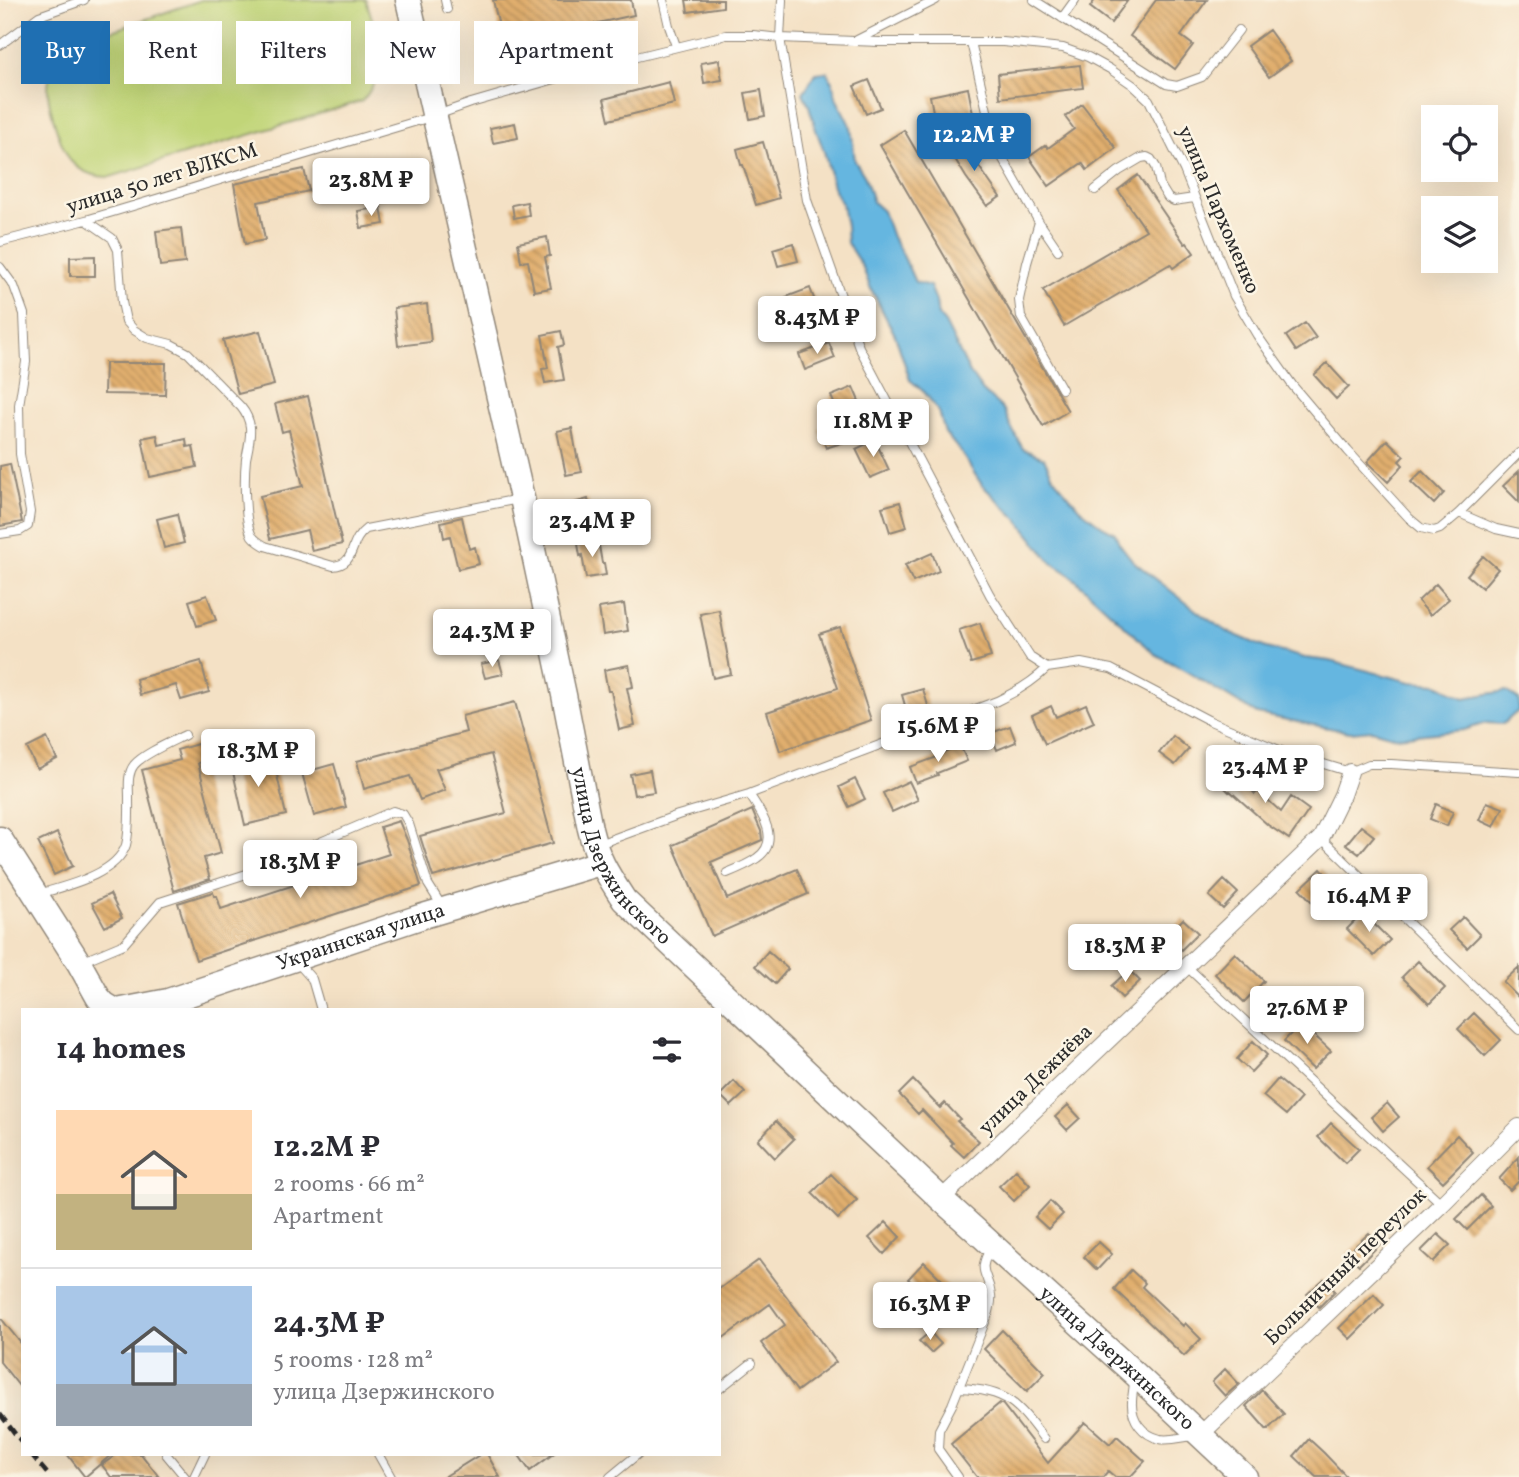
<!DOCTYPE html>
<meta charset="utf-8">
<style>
:root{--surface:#fff;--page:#f7f7f7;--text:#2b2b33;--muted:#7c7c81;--line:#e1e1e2;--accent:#1f6fb2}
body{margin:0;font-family:Vollkorn,serif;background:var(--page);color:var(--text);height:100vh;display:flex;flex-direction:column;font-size:26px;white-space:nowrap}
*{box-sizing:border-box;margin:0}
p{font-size:23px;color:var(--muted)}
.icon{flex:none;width:38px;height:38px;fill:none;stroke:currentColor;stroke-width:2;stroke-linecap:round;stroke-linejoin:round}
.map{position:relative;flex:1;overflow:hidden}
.drawer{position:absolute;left:21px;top:1008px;width:700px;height:448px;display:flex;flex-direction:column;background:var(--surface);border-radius:0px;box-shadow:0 7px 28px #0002}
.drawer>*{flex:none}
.guide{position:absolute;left:21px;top:21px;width:700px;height:63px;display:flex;gap:14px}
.buttons{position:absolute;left:1421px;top:105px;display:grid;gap:14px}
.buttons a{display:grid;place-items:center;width:77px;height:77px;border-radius:0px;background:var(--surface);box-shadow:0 7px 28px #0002;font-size:35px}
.price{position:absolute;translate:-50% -60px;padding:0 16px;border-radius:7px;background:#fff;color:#222;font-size:23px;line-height:46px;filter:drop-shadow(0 2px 4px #0008)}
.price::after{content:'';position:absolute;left:50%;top:42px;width:21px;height:16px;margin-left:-10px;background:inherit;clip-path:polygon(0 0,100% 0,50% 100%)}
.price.on{background:var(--accent);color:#fff}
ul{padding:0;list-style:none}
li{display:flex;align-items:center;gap:21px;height:175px;padding:0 35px}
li+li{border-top:2px solid var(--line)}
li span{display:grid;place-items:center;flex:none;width:196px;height:140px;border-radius:0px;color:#555}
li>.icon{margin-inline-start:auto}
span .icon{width:84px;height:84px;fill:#fffc;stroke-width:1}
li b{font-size:30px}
h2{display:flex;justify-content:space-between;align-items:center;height:84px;padding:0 35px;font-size:30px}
.pill{padding:0 24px;border-radius:0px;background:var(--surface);box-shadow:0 7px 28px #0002;font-size:24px;line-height:63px}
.pill.on{background:var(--accent);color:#fff}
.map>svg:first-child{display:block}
.green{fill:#c1d578;stroke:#768052;stroke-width:2}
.water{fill:#65b6e0;stroke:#487086;stroke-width:2}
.building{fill:url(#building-back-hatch)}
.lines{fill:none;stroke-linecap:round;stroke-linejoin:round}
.service-casing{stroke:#908678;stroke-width:10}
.minor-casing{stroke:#908678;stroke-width:18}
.primary-casing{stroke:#908678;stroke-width:27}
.service{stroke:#fff;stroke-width:8}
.minor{stroke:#fff;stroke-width:16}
.primary{stroke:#fff;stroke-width:24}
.rail{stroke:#2b2b2b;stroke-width:4.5;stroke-dasharray:10 5;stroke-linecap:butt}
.labels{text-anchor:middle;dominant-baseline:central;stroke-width:5;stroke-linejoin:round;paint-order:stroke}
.street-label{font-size:21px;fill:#2b2b2b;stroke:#fcf5e5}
</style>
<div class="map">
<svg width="1519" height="1477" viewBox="0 0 1519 1477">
<defs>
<pattern id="building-back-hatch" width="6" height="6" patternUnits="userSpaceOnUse" patternTransform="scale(1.75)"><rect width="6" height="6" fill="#e1af6e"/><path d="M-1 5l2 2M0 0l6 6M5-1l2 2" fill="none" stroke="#b78f5b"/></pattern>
</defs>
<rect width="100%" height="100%" fill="#fcf5e5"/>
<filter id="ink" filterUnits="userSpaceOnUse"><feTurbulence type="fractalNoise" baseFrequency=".0143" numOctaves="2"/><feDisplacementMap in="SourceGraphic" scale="14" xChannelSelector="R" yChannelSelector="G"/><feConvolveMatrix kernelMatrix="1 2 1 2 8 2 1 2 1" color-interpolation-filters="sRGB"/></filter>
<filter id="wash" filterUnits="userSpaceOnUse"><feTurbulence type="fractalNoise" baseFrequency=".00686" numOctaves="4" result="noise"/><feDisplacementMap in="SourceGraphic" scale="28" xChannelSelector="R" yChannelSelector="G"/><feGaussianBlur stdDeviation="1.57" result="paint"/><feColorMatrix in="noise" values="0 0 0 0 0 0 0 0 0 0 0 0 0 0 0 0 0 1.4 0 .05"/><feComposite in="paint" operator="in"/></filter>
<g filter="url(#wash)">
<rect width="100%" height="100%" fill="#f4e1c5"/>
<path class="green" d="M201 0H366C378 37 390 70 362 101L110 177C97 177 85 174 75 165 62 155 48 105 48 89 48 82 50 74 53 68 60 54 73 47 86 40Z"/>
<path class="water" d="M827 72 832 82 837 100 851 127 855 161 865 177 873 202 883 211 892 237 902 253 915 282 930 286 936 301 938 315 945 323 970 373 983 391 1004 410 1011 427 1023 449 1044 458 1053 477 1079 508 1102 526 1115 533 1119 543 1133 561 1202 615 1226 631 1266 648 1305 658 1330 661 1411 682 1436 684 1464 698 1506 691 1519 700V710L1503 724 1486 723 1464 730 1396 737 1372 730 1350 732 1257 714 1174 664 1155 654 1068 573 1052 563 1018 520 982 485 960 451 945 433 939 412 924 392 910 380 895 335 870 287 863 268 847 243 846 226 842 204 834 190 824 151 816 130 809 106 803 93 816 73Z"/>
<g id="blocks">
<path class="building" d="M493 0H631L634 15 503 44Z
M686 0H723V7L688 12Z
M1095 0H1128L1111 23 1090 7Z
M1156 0H1207L1181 36 1193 45 1175 69 1130 36Z
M1269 30 1291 61 1269 77 1247 46Z
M719 60 722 80 704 83 701 63Z
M1080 65 1083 88 1000 98 998 74Z
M869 80 881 108 866 114 854 86Z
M669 82 674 104 609 120 604 99Z
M968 88 973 114 935 122 930 96Z
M761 90 765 116 750 119 745 93Z
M1082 104 1116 148 1087 170 1082 163 1049 186 1029 157 1046 145 1048 148 1074 129 1065 117Z
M515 123 518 138 493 143 490 128Z
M904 130 1068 411 1043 426 880 145Z
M964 140 980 168 1000 197 987 206 966 177 949 149Z
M763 142 779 198 756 205 743 165H741L737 149Z
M304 169 309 191 258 202 265 240 245 244 234 184Z
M1138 175 1185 244 1187 243 1194 253 1173 268 1170 264 1064 326 1043 290 1146 230 1118 190Z
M527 202 529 215 514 218 512 205Z
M381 207 384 224 361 228 358 211Z
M181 228 185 263 160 266 156 231Z
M547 237 550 256 545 257 551 288 534 291 528 261 521 262 518 243Z
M793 243 798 261 778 266 773 249Z
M95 256V276H70V257Z
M810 288 816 304 792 313 786 297Z
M427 304 431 342 398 346 394 308Z
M1305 323 1316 338 1296 351 1286 336Z
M260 331 274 385 238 394 223 340Z
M561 331 564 345 558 347 564 380 545 383 542 369 548 368 542 335Z
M829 343 835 358 805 370 799 354Z
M105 363H166L165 395 104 394Z
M1327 363 1349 387 1336 399 1314 375Z
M853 387 859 401 837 410 831 396Z
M308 396 342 544 312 551 307 530 270 539 260 496 303 486 289 430 282 432 275 404Z
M837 422 844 442 826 448 819 429Z
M572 428 577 457 578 456 582 472 566 475 557 431Z
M157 435 159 445 186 439 187 447 193 446 197 467 150 477 142 438Z
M875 440 889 470 870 478 856 449Z
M1387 440 1404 456 1399 461 1403 465 1388 482 1367 462Z
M10 464 22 522 0 526V466Z
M1422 471 1444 493 1434 504 1411 482Z
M1519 471V502L1503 486Z
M588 499 591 515 573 519 570 504Z
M900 502 907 527 890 532 882 507Z
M177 514 184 543 164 548 157 519Z
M462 517 469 549 475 547 479 564 458 569 450 536 444 538 441 522Z
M598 540 602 563H604L606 575 586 578 582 555 580 556 578 544Z
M932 553 939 571 913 582 905 565Z
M1483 556 1498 569 1482 588 1467 575Z
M1436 584 1449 599 1430 615 1418 601Z
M207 595 216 620 197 626 189 601Z
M624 604 628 631 603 635 599 608Z
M719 610 731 674 713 678 700 614Z
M485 612 490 633 474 637 469 616Z
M980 623 991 657 971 663 959 630Z
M840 627 871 720 780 751 767 712 838 688 819 634Z
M499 660 503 674 485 678 481 664Z
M201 661 209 692 181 700 176 685 140 695 136 679Z
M629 665 633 687 627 688 635 726 619 730 611 691H608L604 670Z
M923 689 929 709 908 716 902 695Z
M515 702 553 843 433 877 420 836 506 813 491 754 436 769 445 790 420 800 410 776 364 789 357 761 466 732 462 716Z
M1086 704 1094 722 1045 744 1032 715 1051 706 1056 717Z
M1010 726 1016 742 997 750 991 733Z
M1173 736 1189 749 1175 765 1159 753Z
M47 738 57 759 37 769 27 748Z
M208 741 214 759 198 763 221 853 204 858 210 879 174 891 142 770 180 760 177 750Z
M960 745 967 761 937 773 938 775 916 783 910 767 940 756 939 754Z
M272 753 286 815 245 825 231 763Z
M334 764 346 807 314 816 302 773Z
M1231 767 1255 794 1258 791 1281 812 1291 797 1309 810 1289 839 1268 825 1230 791 1229 792 1217 780Z
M650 770 654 792 634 795 630 774Z
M855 779 865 799 849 807 839 787Z
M909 781 918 800 892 812 883 793Z
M1487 802 1503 808 1494 827 1479 820Z
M1436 804 1453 812 1447 826 1430 819Z
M752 810 761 831 762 840 711 862 727 899 797 869 808 894 712 936 673 845Z
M399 821 407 840 421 886 196 960 178 903 213 892 214 896H217L221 909 389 854 380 827Z
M1361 826 1374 836 1359 854 1346 844Z
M57 833 73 866 54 875 38 842Z
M1321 869 1335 884 1314 904 1300 889Z
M1224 880 1238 893 1223 909 1209 896Z
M110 894 122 918 105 927 92 903Z
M1363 913 1390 940 1374 956 1347 929Z
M1463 917 1480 935 1467 948 1449 930Z
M1183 919 1198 933 1181 950 1167 936Z
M768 951 788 969 775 984 755 966Z
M1235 953 1264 981 1244 1002 1215 974Z
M1418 961 1445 988 1429 1004 1402 977Z
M1519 967V998L1503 982Z
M1129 970 1140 981 1122 998 1111 986Z
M1474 1013 1501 1040 1485 1056 1458 1029Z
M1301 1023 1331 1051 1313 1069 1284 1041Z
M1253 1041 1267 1055 1251 1072 1237 1059Z
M1278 1079 1301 1098 1286 1115 1263 1096Z
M913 1080 940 1108 945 1103 960 1119 957 1121 979 1141 964 1157 951 1145 953 1143 922 1110 918 1114 899 1094Z
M734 1081 745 1093 731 1106 720 1095Z
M1387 1103 1399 1117 1383 1131 1371 1117Z
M1068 1105 1080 1118 1067 1130 1055 1117Z
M776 1121 794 1139 775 1158 758 1140Z
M1331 1123 1359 1149 1345 1163 1318 1137Z
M1457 1135 1473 1152 1443 1182 1427 1166Z
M1519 1157V1181L1510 1190 1499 1179Z
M1016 1170 1030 1185 1014 1201 999 1186Z
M831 1174 857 1200 838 1219 812 1193Z
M1481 1195 1491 1206 1467 1230 1456 1219Z
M1050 1201 1063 1214 1048 1229 1035 1217Z
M886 1222 900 1237 884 1254 869 1238Z
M1369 1233 1380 1244 1359 1265 1347 1254Z
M1438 1234 1450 1245 1433 1262 1421 1251Z
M1099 1242 1112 1254 1097 1270 1084 1257Z
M759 1260 836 1362 797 1391 761 1343 785 1325 770 1304 719 1341V1289Z
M924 1262 948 1286 932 1303 908 1279Z
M1131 1270 1145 1283 1142 1287 1183 1326 1185 1323 1201 1339 1184 1356 1114 1289Z
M1324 1279 1335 1291 1319 1307 1307 1294Z
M1374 1294 1384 1305 1350 1339 1339 1328Z
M0 1317 23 1346V1391L0 1362Z
M1002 1330 1045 1373 1027 1391 984 1349Z
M930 1332 941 1344 931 1353 919 1341Z
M1225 1369 1239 1384 1225 1396 1212 1382Z
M1262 1390 1284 1414 1267 1430 1246 1406Z
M1000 1403 1003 1405 1048 1463 1085 1422 1110 1444 1117 1436 1145 1461 1130 1477H1115L1108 1471 1103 1477H977L951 1444Z
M1309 1439 1324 1453 1347 1477H1316L1294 1456Z
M67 1454H112L85 1477Z
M117 1454H141L159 1477H111L102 1465Z
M481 1454H487L500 1477H444Z
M518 1454H553L530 1471Z"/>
</g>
</g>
<g filter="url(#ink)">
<use href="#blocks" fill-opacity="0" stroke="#908678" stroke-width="2"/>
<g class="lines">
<defs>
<path id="service" d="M445 0 447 9
M663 0 669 26 676 46
M782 0 780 38 807 200 859 347 990 595 1030 657 1047 668 1081 663 1111 669 1210 721 1284 752 1350 772 1369 764H1391L1519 772
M1034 0 1166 84 1177 86 1202 77 1239 30
M1062 18 1075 0
M857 40 936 0
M971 42 995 145 1039 222 1058 250
M0 45 39 16 84 0
M1095 190 1119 171 1141 158 1147 157 1151 159 1156 167 1160 185 1168 198 1174 201 1194 198
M86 220 112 238 118 250 122 302 126 321 134 330 147 338 171 344 188 353 241 407C246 413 249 419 250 427 251 438 248 449 246 459 244 477 244 521 252 536 256 541 260 543 265 546L333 566C357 564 348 542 366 529L519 499
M1039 222 1027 263 1019 300 1021 317 1062 389
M0 242 86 220 434 116 471 103 600 66 726 35H753L780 38 879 42H1003L1063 48 1088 57 1110 69 1133 85 1149 100 1184 170 1234 296 1257 335 1293 386 1348 451 1409 518 1421 528 1434 531 1440 529 1459 513 1519 453
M0 267 14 286 24 314 26 362 19 405 20 454 30 512 28 526 20 531 0 534
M1459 513 1496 529 1519 534
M1321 838 1519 1030
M596 845 678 815 749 794 997 701C1016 692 1032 683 1047 668
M727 873C737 869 749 864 757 858 782 841 761 812 749 794
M39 894C65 886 116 875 126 845 130 830 129 813 129 797 129 787 127 774 134 765 143 754 171 742 185 735
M296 961 312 979 321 1010
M81 962 124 944 160 902 265 868 288 863 311 846 393 811 403 814 409 824 428 884 443 908
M1186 966 1442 1204
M1134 1380C1134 1388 1132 1395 1132 1402 1131 1420 1143 1435 1160 1439 1170 1441 1183 1437 1193 1436
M960 1388C1007 1390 1017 1403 1044 1439
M719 1389 752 1363
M166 1454 185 1477
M378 1454 391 1477
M194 1477 205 1454
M610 1477 638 1454
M958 1477 938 1449 939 1430 952 1405 989 1312C990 1307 992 1301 991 1295 988 1271 976 1274 991 1247"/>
<path id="minor" d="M941 1199 1321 838 1342 795 1350 772
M1200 1435 1442 1204 1519 1127"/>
<g id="primary">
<path id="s1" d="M408 0 522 498 564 695 590 829C597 859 608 875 624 900L941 1199 1134 1373 1245 1477"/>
<path d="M0 839 79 963 98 997 104 1004 114 1010"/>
<path id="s2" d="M122 1010 168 1001 420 917 600 863"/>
</g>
</defs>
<use href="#service" class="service-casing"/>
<use href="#minor" class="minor-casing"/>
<use href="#primary" class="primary-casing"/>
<use href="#service" class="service"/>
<use href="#minor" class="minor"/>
<use href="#primary" class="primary"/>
<path class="rail" d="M0 1414 23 1444
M31 1454 50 1477"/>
</g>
</g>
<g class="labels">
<g class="street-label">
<text transform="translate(162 179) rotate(-17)">улица 50 лет ВЛКСМ</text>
<text transform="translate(1218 210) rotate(67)">улица Пархоменко</text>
<text stroke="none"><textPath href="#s1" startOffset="887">улица Дзержинского</textPath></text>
<text stroke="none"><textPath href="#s2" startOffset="250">Украинская улица</textPath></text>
<text transform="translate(1036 1080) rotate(-44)">улица Дежнёва</text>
<text transform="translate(1346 1267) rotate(-44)">Больничный переулок</text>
<text stroke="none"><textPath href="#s1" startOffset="1601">улица Дзержинского</textPath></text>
</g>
</g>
</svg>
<div class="buttons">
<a><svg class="icon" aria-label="locate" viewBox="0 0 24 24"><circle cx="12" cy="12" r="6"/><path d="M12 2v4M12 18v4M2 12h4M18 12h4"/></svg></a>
<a><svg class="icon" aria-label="layers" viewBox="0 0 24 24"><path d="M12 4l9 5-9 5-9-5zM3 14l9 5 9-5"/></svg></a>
</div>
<b class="price on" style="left:974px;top:173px">12.2M ₽</b>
<b class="price" style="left:371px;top:218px">23.8M ₽</b>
<b class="price" style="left:817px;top:356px">8.43M ₽</b>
<b class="price" style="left:873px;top:459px">11.8M ₽</b>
<b class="price" style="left:592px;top:559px">23.4M ₽</b>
<b class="price" style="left:492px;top:669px">24.3M ₽</b>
<b class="price" style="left:938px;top:764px">15.6M ₽</b>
<b class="price" style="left:258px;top:789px">18.3M ₽</b>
<b class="price" style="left:1265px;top:805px">23.4M ₽</b>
<b class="price" style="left:300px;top:900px">18.3M ₽</b>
<b class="price" style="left:1369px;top:934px">16.4M ₽</b>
<b class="price" style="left:1125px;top:984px">18.3M ₽</b>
<b class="price" style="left:1307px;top:1046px">27.6M ₽</b>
<b class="price" style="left:930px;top:1342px">16.3M ₽</b>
<div class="guide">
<a class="pill on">Buy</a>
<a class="pill">Rent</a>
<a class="pill">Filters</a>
<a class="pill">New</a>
<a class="pill">Apartment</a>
</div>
<section class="drawer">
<h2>14 homes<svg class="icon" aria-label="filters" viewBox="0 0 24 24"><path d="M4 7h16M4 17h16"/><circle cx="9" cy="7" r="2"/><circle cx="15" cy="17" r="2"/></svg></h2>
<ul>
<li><span style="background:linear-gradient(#ffd9b3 60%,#c2b280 0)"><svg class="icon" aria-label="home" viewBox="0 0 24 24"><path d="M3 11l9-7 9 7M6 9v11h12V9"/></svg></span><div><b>12.2M ₽</b><p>2 rooms · 66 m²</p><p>Apartment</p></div></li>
<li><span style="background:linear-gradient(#a9c7e8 70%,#9aa5b1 0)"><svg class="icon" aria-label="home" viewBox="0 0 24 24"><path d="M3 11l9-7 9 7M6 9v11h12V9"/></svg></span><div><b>24.3M ₽</b><p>5 rooms · 128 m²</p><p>улица Дзержинского</p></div></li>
</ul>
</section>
</div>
